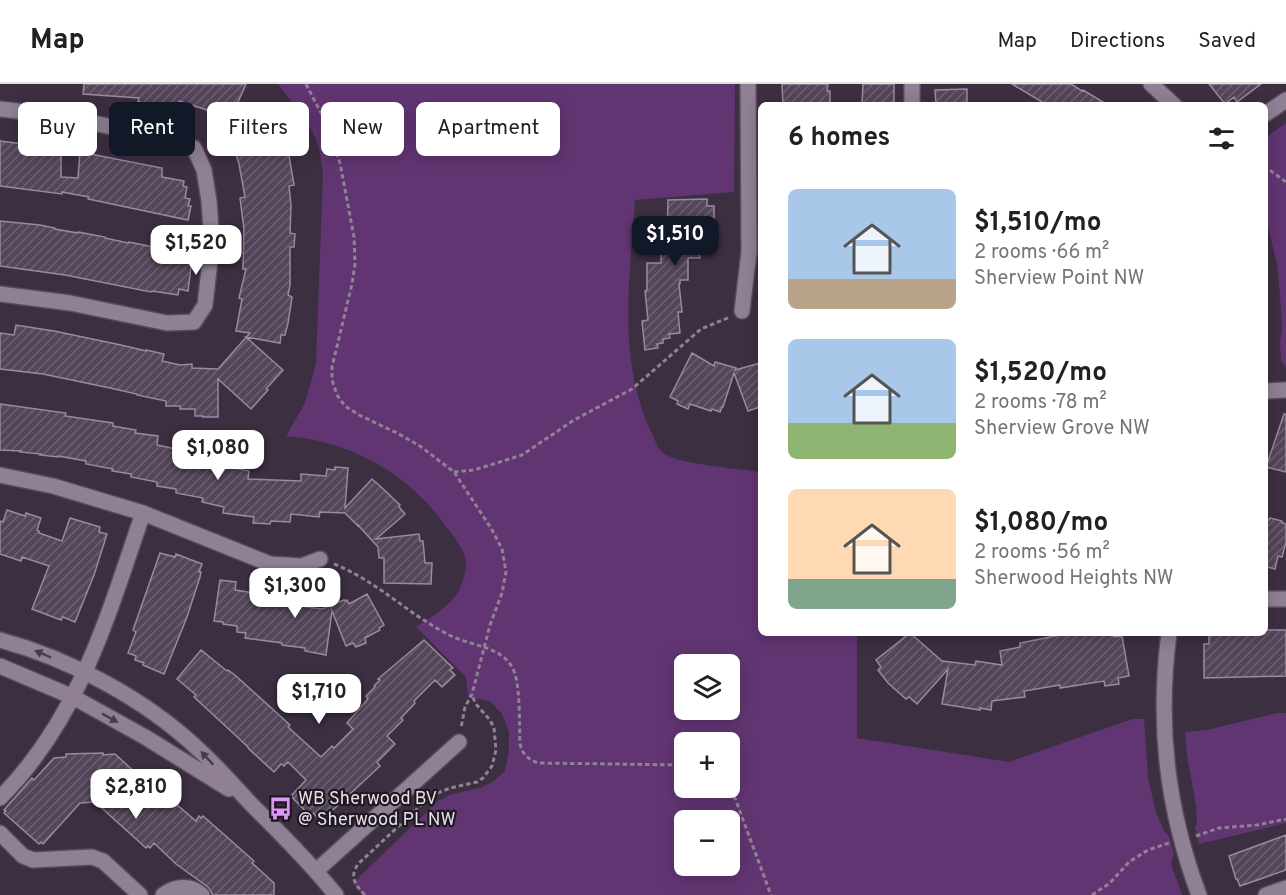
<!DOCTYPE html>
<meta charset="utf-8">
<style>
:root{--surface:#fff;--page:#f6f6f6;--text:#202124;--muted:#757577;--line:#e0e0e0;--accent:#111827}
body{margin:0;font-family:Overpass,sans-serif;background:var(--page);color:var(--text);height:100vh;display:flex;flex-direction:column;font-size:22px;white-space:nowrap}
*{box-sizing:border-box;margin:0}
p{font-size:20px;color:var(--muted)}
.icon{flex:none;width:33px;height:33px;fill:none;stroke:currentColor;stroke-width:2;stroke-linecap:round;stroke-linejoin:round}
.map{position:relative;flex:1;overflow:hidden}
.sheet{position:absolute;left:758px;top:18px;width:510px;height:534px;display:flex;flex-direction:column;background:var(--surface);border-radius:9px;box-shadow:0 3px 15px #0003}
.sheet>*{flex:none}
.banner{position:absolute;left:18px;top:18px;width:570px;height:54px;display:flex;gap:12px}
.controls{position:absolute;left:674px;top:570px;display:grid;gap:12px}
.controls a{display:grid;place-items:center;width:66px;height:66px;border-radius:9px;background:var(--surface);box-shadow:0 3px 15px #0003;font-size:30px}
.price{position:absolute;translate:-50% -51px;padding:0 14px;border-radius:12px;background:#fff;color:#222;font-size:20px;line-height:39px;filter:drop-shadow(0 2px 3px #0008)}
.price::after{content:'';position:absolute;left:50%;top:36px;width:18px;height:14px;margin-left:-9px;background:inherit;clip-path:polygon(0 0,100% 0,50% 100%)}
.price.active{background:var(--accent);color:#fff}
ul{padding:0;list-style:none}
li{display:flex;align-items:center;gap:18px;height:150px;padding:0 30px}
li span{display:grid;place-items:center;flex:none;width:168px;height:120px;border-radius:9px;color:#555}
li>.icon{margin-inline-start:auto}
span .icon{width:72px;height:72px;fill:#fffc;stroke-width:1}
li b{font-size:26px}
h2{display:flex;justify-content:space-between;align-items:center;height:72px;padding:0 30px;font-size:26px}
.chip{padding:0 21px;border-radius:9px;background:var(--surface);box-shadow:0 3px 15px #0003;font-size:21px;line-height:54px}
.chip.active{background:var(--accent);color:#fff}
header{display:flex;align-items:center;gap:36px;box-sizing:border-box;height:84px;padding:0 30px;background:var(--surface);border-bottom:2px solid var(--line)}
header strong{font-size:28px}
nav{display:flex;gap:33px;margin-inline-start:auto;font-size:21px}
.map>svg:first-child{display:block}
.park{fill:#613572;fill-rule:evenodd}
.building{fill:url(#building-hatch);stroke:#998aa0;stroke-width:1.5}
.lines{fill:none;stroke-linecap:round;stroke-linejoin:round}
.minor-casing{stroke:#564b5a;stroke-width:18}
.path{stroke:#8e8392;stroke-width:3;stroke-dasharray:4.5 3;stroke-linecap:butt}
.minor{stroke:#8f8095;stroke-width:15}
.oneway{fill:#463d4a}
.labels{text-anchor:middle;dominant-baseline:central;stroke-width:4.5;stroke-linejoin:round;paint-order:stroke}
.poi-label{font-size:18px;fill:#e9e0ec;stroke:#1f1922;text-anchor:start}
</style>
<header>
<strong>Map</strong>
<nav><a>Map</a><a>Directions</a><a>Saved</a></nav>
</header>
<div class="map">
<svg width="1286" height="811" viewBox="0 0 1286 811">
<defs>
<pattern id="building-hatch" width="6" height="6" patternUnits="userSpaceOnUse" patternTransform="scale(1.5)"><rect width="6" height="6" fill="#54465a"/><path d="M-1 1l2-2M0 6l6-6M5 7l2-2" fill="none" stroke="#6d6072"/></pattern>
</defs>
<rect width="100%" height="100%" fill="#3c2f41"/>
<path class="park" d="M278 0H735L734 108 635 116C630 193 617 273 650 345 654 352 657 365 663 369 676 380 740 385 760 388V549H857V654L1009 678 1132 635H1144L1148 694 1156 728 1164 747 1169 752 1174 770 1171 780 1182 811H362L353 799 438 717 452 710 480 704 494 697 505 687 509 666V648L502 630 490 617 468 613 466 593 416 543C431 533 448 524 458 508 463 499 468 483 465 473 462 463 454 453 448 445 424 411 392 384 353 368 332 359 309 354 286 352L305 319 316 280 323 89C321 76 320 63 314 51 306 33 290 16 278 0ZM729 580V626H684V580ZM684 658H729V704H684ZM684 736H729V782H684Z
M1286 39V283L1281 277 1280 259 1282 244 1280 211 1277 180 1265 131V54Z
M1277 629H1286V739L1199 760 1195 744 1197 740 1196 722 1187 671 1185 648 1207 646Z"/>
<path class="building" d="M84 0H246L230 36 268 22 271 29 275 28 282 46H285L289 59 287 60 294 101 289 102 291 121 290 149 295 150 294 163H290V201L288 211 292 213 288 239 285 251H281L280 259 246 253 283 286 266 305 268 306 251 325 218 295V333H203V332H195V325H180V322H166V317L137 311V310L110 304 43 290 0 285V249L14 251 16 241 54 247 121 261 146 267V266L164 270 162 277 180 281 192 280V284L218 285 250 249 236 247 242 215 239 214 246 185H243L244 145 240 114 245 113 239 80 226 37 229 36 207 26 179 17 178 24 138 18 139 14 83 10Z
M782 0H828L827 7H830V21H783Z
M863 0H894V21H862Z
M1012 0H1071L1082 7 1083 6 1108 21H1047Z
M1209 0H1261L1237 18 1234 13 1225 20Z
M967 5V21H936L935 6Z
M0 57 61 65V93L78 94 80 68 162 84V93L184 97 183 102 187 103 185 114 190 115 188 122H191L188 136 88 115 89 113 62 108V110L0 102Z
M707 115V122H714V140H713L712 148H708V170H699L700 174H688V196H680V200H679L682 228H678L680 249 669 250 670 254 663 255V259L657 260 658 264 645 266 642 237 648 236 645 207 647 206V179H661V153H667L668 116Z
M0 137 40 141 55 144V145L78 149V148L105 153V154L128 159 129 158 183 169 182 172 192 174 188 207 179 205 178 211 152 207 151 208 65 191 0 182Z
M692 269 714 282 715 278 736 284 735 286 760 279V323L748 327 734 289 723 323H722L720 328 712 325 711 327 690 320 688 325 677 320 678 317 670 313Z
M0 320 66 329 65 332 113 339V342L136 346 135 349 158 352 157 361 194 369 193 370 203 372 201 378 249 387 248 395 301 397V390L326 392 327 385 335 386V383L348 384 345 424 372 395 380 402 400 421 399 423 405 430 376 455 419 450 420 457H423L425 479H432L431 500 384 499V474H379L378 463 358 441V442L345 429 320 428 319 433 291 430 290 438 271 437 270 440 253 439 254 433 223 429 224 423 202 418 203 414 176 409V405L157 402V398L131 393V390L112 387 113 385 86 380V377L58 372V373L40 371 41 370 20 368 21 367 0 366Z
M1284 330H1286V388L1266 383Z
M7 426 25 432 26 429 41 434 37 446 39 447V449L62 457 70 434 100 443 99 448 107 450 94 491 75 538 63 533 61 536 32 525 49 482 22 473 21 477 0 470V437L3 438Z
M1270 434 1282 437V439L1286 440V458L1282 473 1278 472 1275 485 1264 482V435L1269 436Z
M160 469 175 473 176 470 202 480 199 488H201L200 493 187 533 164 590 143 581 144 579 135 576 136 572 128 569 136 548 133 546Z
M220 496 236 498 235 506 279 513 282 514V515L305 518 308 519 307 523 322 525 344 516 345 517 347 516 349 520 367 510 384 541 379 544 380 546 365 554 366 559 356 563 353 559 346 562 332 527 326 571 305 567V564L282 561V559L245 554 246 549 237 548V542L223 540V538L214 537Z
M1264 546H1286V592L1204 594V560H1209V549H1264Z
M910 549 942 577 975 581 976 577 1002 581 1000 567 1020 563V559L1065 550 1113 549 1114 553 1122 552 1129 592 1118 594 1119 600 1105 602 1104 597 1060 604V601L1024 607 1025 613 992 617 991 626 980 624V626L942 620 948 585 917 620 909 613 906 615 888 599 878 586 881 583 876 576Z
M424 556 453 584 450 586 455 591 442 603 435 596 414 617 415 619 401 634 403 636 387 652 395 660 377 678 380 682 321 737 313 729 310 732 291 712 306 696 288 678 284 682 281 680 274 688 249 665 247 662 194 613 196 611 177 595 201 566 227 587 228 586 236 592 290 641 288 643 321 673 332 662 334 664 353 645 347 639 368 615 366 612 375 603 374 602 380 596 378 595Z
M103 669V671L115 670 138 691 140 689 196 737 199 732 201 734 203 732 254 777 252 779 274 799V811H213L208 803 176 780 154 759 150 764 148 762 146 764 95 718 80 719 43 760 41 758 39 760 4 729 6 727 4 726 32 694 34 696 54 674 66 673V670Z
M1286 751V786L1240 802 1237 795H1236L1229 772Z"/>
<g class="lines">
<defs>
<path id="minor" d="M912 0V21
M1151 0 1174 21
M0 25C66 32 130 45 194 64L204 86 209 117 212 159 205 221 194 238 167 239 70 219 0 210
M1264 31 1286 16
M742 227 749 168 748 0
M1264 307 1286 306
M0 391 53 402 143 429 270 480 302 482 320 475
M1264 515H1286
M1169 549C1157 641 1167 725 1199 811
M0 556C70 575 145 615 198 665 217 682 234 702 252 721 281 750 310 779 336 811
M0 582 73 613 145 653 229 705
M0 714C79 635 108 532 143 429
M0 749 23 772 33 776 92 773 103 777 140 811
M316 787 459 658
M163 811C175 802 190 800 202 811
M1266 811 1286 804"/>
</defs>
<use href="#minor" class="minor-casing"/>
<path class="path" d="M306 0 321 29 340 79 354 153 355 180 352 200 332 283V296L337 311 345 322 359 331 397 349 420 362 454 388 491 444 502 465 506 488 502 509 490 541 472 610 465 623 461 644
M1264 82 1286 98
M454 388 474 386 522 371 574 336 632 305 701 245 730 233
M334 480C364 492 389 512 416 531 429 539 441 548 456 554 475 562 500 563 512 583 521 597 519 641 520 660 523 671 528 675 538 679L684 681
M729 698 771 811
M1196 752 1219 744 1257 741 1286 735
M365 811C355 800 349 794 358 780L431 712 450 704 477 698 483 694 492 682 496 666 494 644 490 636 475 619 472 610
M1092 811 1110 799 1129 778 1148 766 1169 759"/>
<use href="#minor" class="minor"/>
</g>
<defs><path id="oneway-solid" d="M-6-.8H1V-3.2L6.5 0L1 3.2V.8H-6Z" transform="scale(1.5)"/></defs>
<g class="oneway">
<use href="#oneway-solid" transform="translate(43 570) rotate(-157)"/>
<use href="#oneway-solid" transform="translate(110 634) rotate(29)"/>
<use href="#oneway-solid" transform="translate(207 674) rotate(-133)"/>
</g>
<defs>
<symbol id="bus-bare" viewBox="-9 -9 18 18"><path d="M-5-6H5V4H4V6H2V4H-2V6H-4V4H-5ZM-3.5-4V0h7V-4ZM-3.5 1.2v1.5H-2V1.2ZM2 1.2v1.5H3.5V1.2Z" fill="#db99f5" stroke="#1f1922" stroke-width="2.5" paint-order="stroke"/></symbol>
</defs>
<g fill-rule="evenodd">
<use href="#bus-bare" x="264" y="708" width="33" height="33"/>
</g>
<g class="labels">
<g class="poi-label">
<text x="298" y="715">WB Sherwood BV<tspan x="298" dy="21">@ Sherwood PL NW</tspan></text>
</g>
</g>
</svg>
<div class="controls">
<a><svg class="icon" aria-label="layers" viewBox="0 0 24 24"><path d="M12 4l9 5-9 5-9-5zM3 14l9 5 9-5"/></svg></a>
<a>+</a>
<a>−</a>
</div>
<b class="price active" style="left:675px;top:183px">$1,510</b>
<b class="price" style="left:196px;top:192px">$1,520</b>
<b class="price" style="left:218px;top:397px">$1,080</b>
<b class="price" style="left:295px;top:535px">$1,300</b>
<b class="price" style="left:319px;top:641px">$1,710</b>
<b class="price" style="left:136px;top:736px">$2,810</b>
<div class="banner">
<a class="chip">Buy</a>
<a class="chip active">Rent</a>
<a class="chip">Filters</a>
<a class="chip">New</a>
<a class="chip">Apartment</a>
</div>
<section class="sheet">
<h2>6 homes<svg class="icon" aria-label="filters" viewBox="0 0 24 24"><path d="M4 7h16M4 17h16"/><circle cx="9" cy="7" r="2"/><circle cx="15" cy="17" r="2"/></svg></h2>
<ul>
<li><span style="background:linear-gradient(#a9c7e8 75%,#b9a48a 0)"><svg class="icon" aria-label="home" viewBox="0 0 24 24"><path d="M3 11l9-7 9 7M6 9v11h12V9"/></svg></span><div><b>$1,510/mo</b><p>2 rooms · 66 m²</p><p>Sherview Point NW</p></div></li>
<li><span style="background:linear-gradient(#a9c7e8 70%,#8fb573 0)"><svg class="icon" aria-label="home" viewBox="0 0 24 24"><path d="M3 11l9-7 9 7M6 9v11h12V9"/></svg></span><div><b>$1,520/mo</b><p>2 rooms · 78 m²</p><p>Sherview Grove NW</p></div></li>
<li><span style="background:linear-gradient(#ffd9b3 75%,#7fa58c 0)"><svg class="icon" aria-label="home" viewBox="0 0 24 24"><path d="M3 11l9-7 9 7M6 9v11h12V9"/></svg></span><div><b>$1,080/mo</b><p>2 rooms · 56 m²</p><p>Sherwood Heights NW</p></div></li>
</ul>
</section>
</div>
